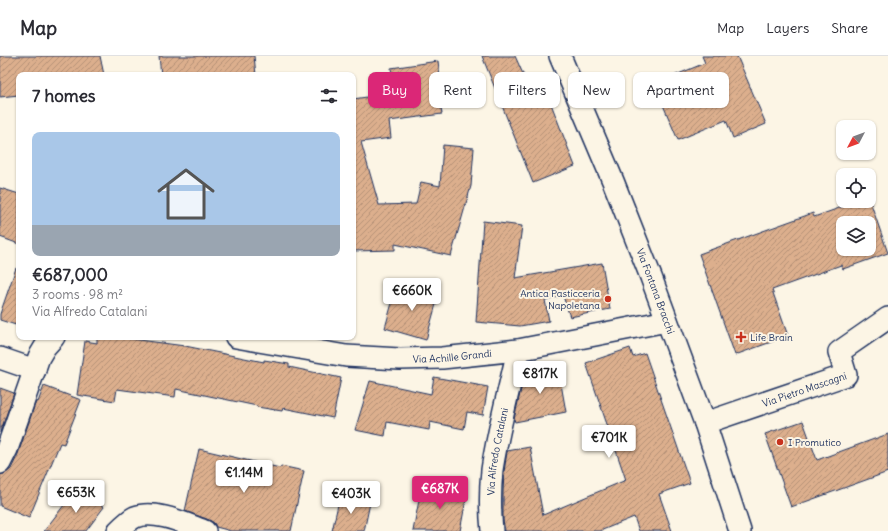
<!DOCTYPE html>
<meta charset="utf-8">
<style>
:root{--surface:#fff;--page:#f7f7f7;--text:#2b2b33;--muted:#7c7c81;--line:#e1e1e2;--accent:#db2777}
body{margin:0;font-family:Delius,sans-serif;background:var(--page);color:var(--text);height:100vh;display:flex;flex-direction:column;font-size:15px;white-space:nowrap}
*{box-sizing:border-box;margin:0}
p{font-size:13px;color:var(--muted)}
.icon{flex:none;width:22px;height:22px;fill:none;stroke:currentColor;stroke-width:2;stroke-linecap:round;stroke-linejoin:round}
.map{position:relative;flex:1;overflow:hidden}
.side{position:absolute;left:16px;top:16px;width:340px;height:268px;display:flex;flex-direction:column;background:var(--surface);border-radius:8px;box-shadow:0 1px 3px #0004}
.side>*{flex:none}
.guide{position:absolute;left:368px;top:16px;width:380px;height:36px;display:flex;gap:8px}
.needle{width:26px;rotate:229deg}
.controls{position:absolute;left:836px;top:64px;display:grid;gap:8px}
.controls a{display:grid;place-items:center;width:40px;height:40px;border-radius:8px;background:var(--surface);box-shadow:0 1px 3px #0004;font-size:20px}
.price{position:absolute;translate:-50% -34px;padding:0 9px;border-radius:4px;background:#fff;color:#222;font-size:13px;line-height:26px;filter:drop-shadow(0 1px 2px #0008)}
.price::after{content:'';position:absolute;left:50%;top:24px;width:12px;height:9px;margin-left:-6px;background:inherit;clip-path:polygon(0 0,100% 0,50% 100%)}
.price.current{background:var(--accent);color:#fff}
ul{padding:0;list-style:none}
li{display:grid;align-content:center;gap:8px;height:212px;padding:0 16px}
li+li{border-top:1px solid var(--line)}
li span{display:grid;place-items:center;height:124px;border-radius:8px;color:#555}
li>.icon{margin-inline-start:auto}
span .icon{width:72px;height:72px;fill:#fffc;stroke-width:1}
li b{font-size:17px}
h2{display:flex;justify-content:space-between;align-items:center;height:48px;padding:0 16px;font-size:17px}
.pill{padding:0 14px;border-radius:8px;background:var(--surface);box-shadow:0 1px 3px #0004;font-size:14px;line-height:36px}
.pill.current{background:var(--accent);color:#fff}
header{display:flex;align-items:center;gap:24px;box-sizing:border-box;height:56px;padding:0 20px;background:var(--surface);border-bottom:1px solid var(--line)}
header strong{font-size:19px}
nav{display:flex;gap:22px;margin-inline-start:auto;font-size:14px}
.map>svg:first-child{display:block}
.building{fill:url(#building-hatch);stroke:#1b2f5e;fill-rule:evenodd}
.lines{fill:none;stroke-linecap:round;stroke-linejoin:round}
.street-casing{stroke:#1b2f5e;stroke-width:24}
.street{stroke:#fcf5e5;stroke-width:21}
.poi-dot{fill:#c8321e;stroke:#fcf5e5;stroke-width:1.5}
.labels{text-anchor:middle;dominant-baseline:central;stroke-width:4;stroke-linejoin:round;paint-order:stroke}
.street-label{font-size:10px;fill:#1b2f5e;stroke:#fcf5e5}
.poi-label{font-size:10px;fill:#1b2f5e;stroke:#fcf5e5;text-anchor:start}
</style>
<header>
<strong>Map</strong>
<nav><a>Map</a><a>Layers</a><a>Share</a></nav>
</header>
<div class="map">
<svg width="888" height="475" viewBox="0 0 888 475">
<defs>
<pattern id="building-hatch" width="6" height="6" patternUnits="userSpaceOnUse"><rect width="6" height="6" fill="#dcaf8d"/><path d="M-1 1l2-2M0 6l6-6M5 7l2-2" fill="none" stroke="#b28f76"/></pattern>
</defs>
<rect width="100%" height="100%" fill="#fcf5e5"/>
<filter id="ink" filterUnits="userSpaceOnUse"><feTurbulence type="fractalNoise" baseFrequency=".025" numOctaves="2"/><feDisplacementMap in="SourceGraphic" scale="8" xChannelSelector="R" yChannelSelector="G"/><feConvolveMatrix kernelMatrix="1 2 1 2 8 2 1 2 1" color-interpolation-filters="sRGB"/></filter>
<g filter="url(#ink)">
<path class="building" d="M0 0H100L104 19H19V39L0 41Z
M159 0H254L256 19H161Z
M482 0H515L535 45 548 40 575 110 533 127Z
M702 0H737L766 68 733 82 726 64 678 84 654 28 705 7Z
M438 5 443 46 440 47 442 58 389 65 391 82 361 86 379 149 416 148 421 126 440 130 443 89 474 92 471 130 451 200 395 188V194L353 195V43L395 37 391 12Z
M0 132 19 138V188L0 181Z
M869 142 888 197 843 213 841 209 772 234 788 280 735 299 699 198 813 157 814 161 859 145H869ZM843 167H869V193H843Z
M483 165 522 170 515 222 602 207 610 253 570 261 563 240 545 244 549 265 520 270 476 266Z
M16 212 19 213V270L0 264V258Z
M397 229 438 241 426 284 385 272Z
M97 281H125L124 282 185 290 264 306V304L289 308V311L341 322 333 362 283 352 282 355 257 351V350L176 333 175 341 117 333 115 345 77 339 85 285 97 287Z
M630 292 633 301 645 297 690 427 659 438 672 475H639L634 461 600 475H505L503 464V437L504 416 507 395 530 391 543 459 626 424 586 307Z
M558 311 566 356 515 366 514 363 525 316Z
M434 321 488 331 483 359 467 356 464 373 430 366 429 374 387 366 385 380 355 374 370 325 431 338Z
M44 330 81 344 64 388 60 387 29 462 0 450V419L6 417 11 413 18 398 36 345 38 346Z
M0 332 14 337 0 377Z
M803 365 817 404 888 378V416L791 451 765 378Z
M199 393 280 412 281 410 304 415 291 475H231L216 471 214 467 209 464 185 455Z
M422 429 467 438 460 475H413Z
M78 431 104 451 86 475H44Z
M340 440 370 447 364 475H332Z"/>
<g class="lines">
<defs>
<g id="street">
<path id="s1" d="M560 0 613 125 651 221 705 367 740 475"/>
<path id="s2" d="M236 281 346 300 400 303 442 302 518 294 667 265"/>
<path d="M0 302 35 314"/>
<path id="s3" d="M705 367 846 319 839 296 888 262"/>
<path d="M0 407 7 393 39 301 45 291 54 281"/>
<path d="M118 475C123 470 129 464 135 461 155 453 186 468 205 475"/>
<path id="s4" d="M492 475C490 455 490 434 492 414 498 374 509 334 518 294"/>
</g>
</defs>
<use href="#street" class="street-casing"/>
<use href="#street" class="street"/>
</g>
</g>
<g class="poi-dot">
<circle cx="608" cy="243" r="4"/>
<path d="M739 275h4v4h4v4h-4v4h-4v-4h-4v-4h4z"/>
<circle cx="780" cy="386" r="4"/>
</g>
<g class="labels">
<g class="street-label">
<text stroke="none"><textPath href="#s1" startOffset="254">Via Fontana Bracchi</textPath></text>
<text stroke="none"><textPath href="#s2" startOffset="218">Via Achille Grandi</textPath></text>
<text stroke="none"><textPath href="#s3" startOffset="105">Via Pietro Mascagni</textPath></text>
<text stroke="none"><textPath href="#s4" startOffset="80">Via Alfredo Catalani</textPath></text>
</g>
<g class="poi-label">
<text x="600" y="237" text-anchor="end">Antica Pasticceria<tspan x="600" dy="12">Napoletana</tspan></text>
<text x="750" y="281">Life Brain</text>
<text x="788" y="386">I Promutico</text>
</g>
</g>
</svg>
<div class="controls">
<a><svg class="needle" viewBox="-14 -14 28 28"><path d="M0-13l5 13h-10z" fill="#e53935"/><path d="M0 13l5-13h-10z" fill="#7c7c81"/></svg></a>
<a><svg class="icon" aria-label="locate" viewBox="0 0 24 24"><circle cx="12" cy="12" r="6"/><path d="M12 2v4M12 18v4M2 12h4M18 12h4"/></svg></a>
<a><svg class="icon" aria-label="layers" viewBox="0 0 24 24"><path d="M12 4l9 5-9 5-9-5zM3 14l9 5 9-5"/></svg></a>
</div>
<b class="price" style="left:412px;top:256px">€660K</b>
<b class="price" style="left:540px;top:339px">€817K</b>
<b class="price" style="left:609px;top:403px">€701K</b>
<b class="price" style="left:244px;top:438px">€1.14M</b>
<b class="price current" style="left:440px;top:454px">€687K</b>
<b class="price" style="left:76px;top:458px">€653K</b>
<b class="price" style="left:351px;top:459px">€403K</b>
<div class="guide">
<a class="pill current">Buy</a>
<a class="pill">Rent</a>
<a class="pill">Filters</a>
<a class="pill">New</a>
<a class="pill">Apartment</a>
</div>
<section class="side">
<h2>7 homes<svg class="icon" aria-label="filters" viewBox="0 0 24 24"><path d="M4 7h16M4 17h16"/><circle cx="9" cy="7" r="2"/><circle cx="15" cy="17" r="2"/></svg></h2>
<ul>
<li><span style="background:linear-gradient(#a9c7e8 75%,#9aa5b1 0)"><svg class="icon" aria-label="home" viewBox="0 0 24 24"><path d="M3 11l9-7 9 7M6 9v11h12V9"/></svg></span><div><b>€687,000</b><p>3 rooms · 98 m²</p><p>Via Alfredo Catalani</p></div></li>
</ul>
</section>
</div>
